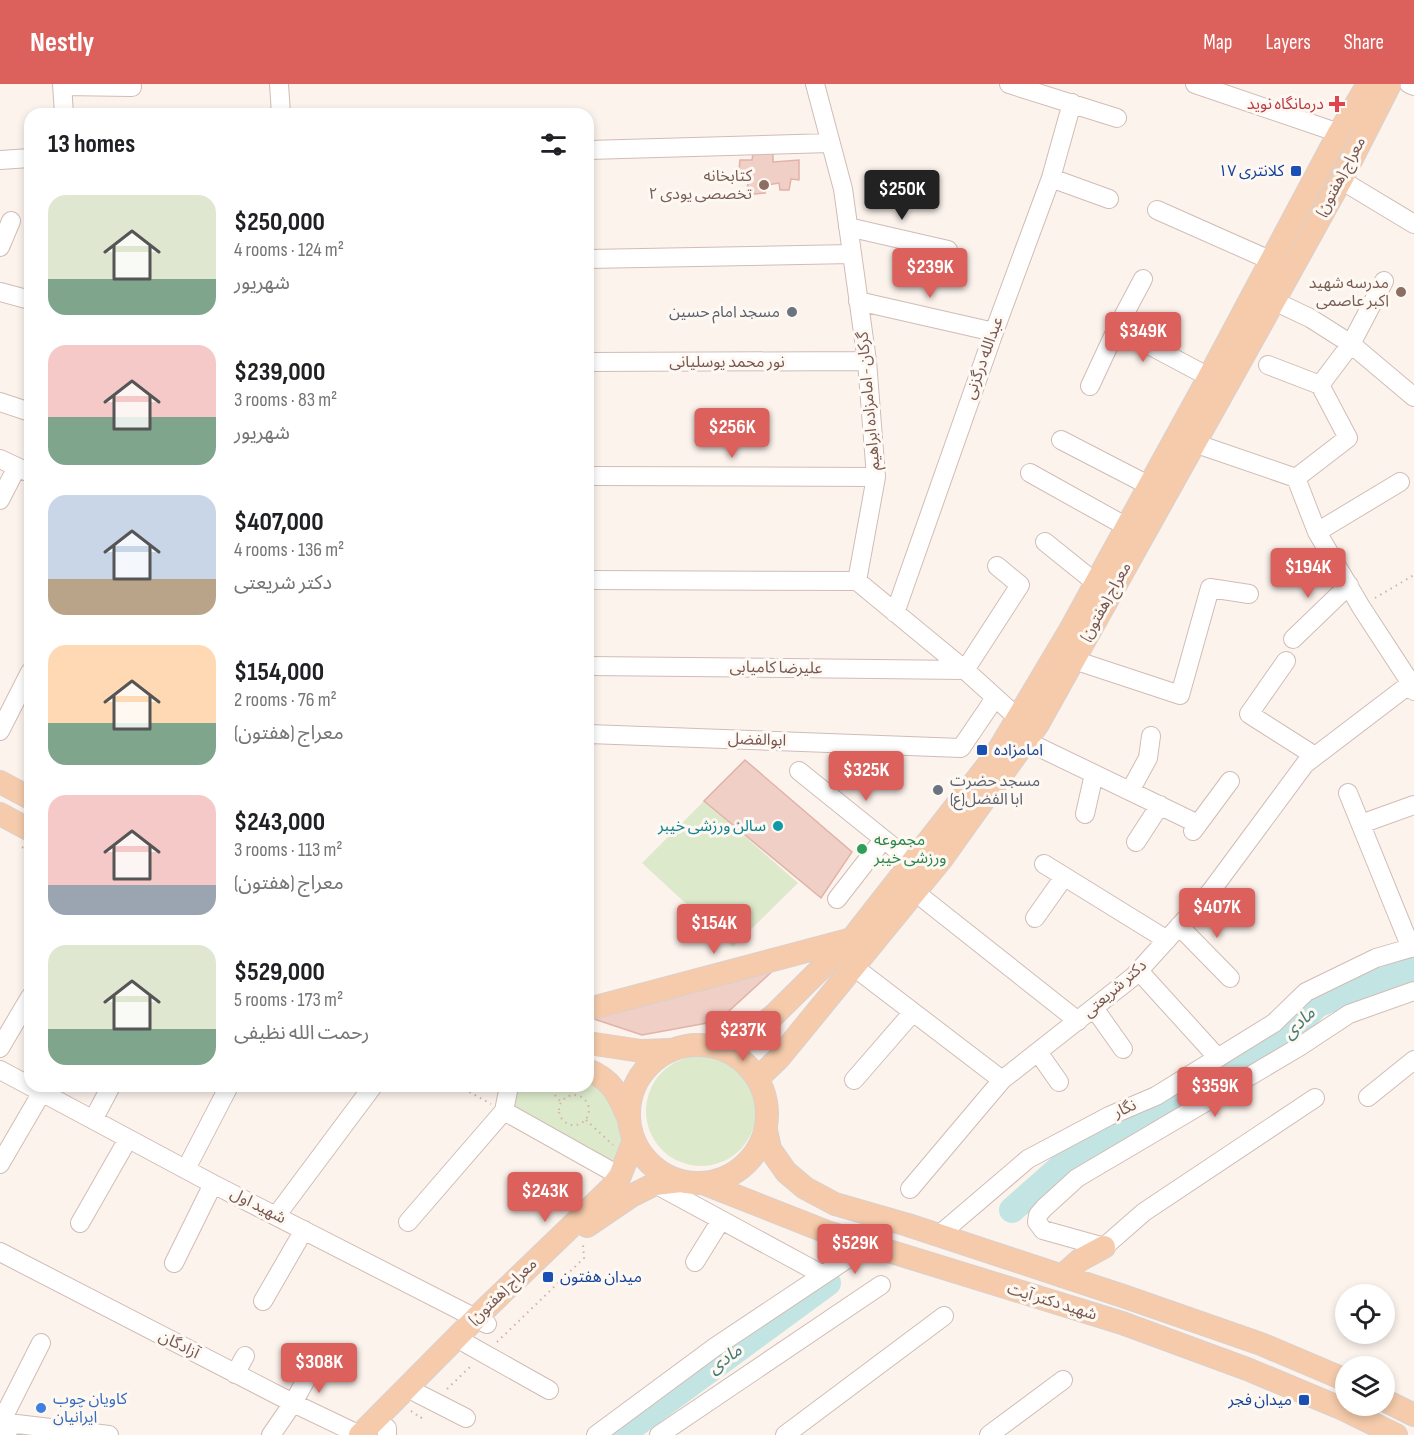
<!DOCTYPE html>
<meta charset="utf-8">
<style>
:root{--surface:#fff;--page:#f2f2f2;--text:#202124;--muted:#757577;--accent:#dc605b}
body{margin:0;font-family:"Sofia Sans Condensed","Noto Sans Arabic",sans-serif;background:var(--page);color:var(--text);height:100vh;display:flex;flex-direction:column;font-size:22px;white-space:nowrap}
*{box-sizing:border-box;margin:0}
p{font-size:20px;color:var(--muted)}
.icon{flex:none;width:33px;height:33px;fill:none;stroke:currentColor;stroke-width:2;stroke-linecap:round;stroke-linejoin:round}
.map{position:relative;flex:1;overflow:hidden}
.side{position:absolute;left:24px;top:24px;width:570px;height:984px;display:flex;flex-direction:column;background:var(--surface);border-radius:18px;box-shadow:0 3px 9px #0003}
.side>*{flex:none}
.controls{position:absolute;left:1335px;top:1200px;display:grid;gap:12px}
.controls a{display:grid;place-items:center;width:60px;height:60px;border-radius:50%;background:var(--surface);box-shadow:0 3px 9px #0003;font-size:30px}
.price{position:absolute;translate:-50% -51px;padding:0 14px;border-radius:6px;background:var(--accent);color:#fff;font-size:20px;line-height:39px;filter:drop-shadow(0 2px 3px #0008)}
.price::after{content:'';position:absolute;left:50%;top:36px;width:18px;height:14px;margin-left:-9px;background:inherit;clip-path:polygon(0 0,100% 0,50% 100%)}
.price.current{background:#222;color:#fff}
ul{padding:0;list-style:none}
li{display:flex;align-items:center;gap:18px;height:150px;padding:0 24px}
li span{display:grid;place-items:center;flex:none;width:168px;height:120px;border-radius:18px;color:#555}
li>.icon{margin-inline-start:auto}
span .icon{width:72px;height:72px;fill:#fffc;stroke-width:1}
li b{font-size:26px}
h2{display:flex;justify-content:space-between;align-items:center;height:72px;padding:0 24px;font-size:26px}
header{display:flex;align-items:center;gap:36px;box-sizing:border-box;height:84px;padding:0 30px;background:var(--accent);color:#fff}
header strong{font-size:28px}
nav{display:flex;gap:33px;margin-inline-start:auto;font-size:21px}
.map>svg:first-child{display:block}
.green{fill:#dde9cb}
.lines{fill:none;stroke-linecap:round;stroke-linejoin:round}
.river{stroke:#c2e5e3;stroke-width:26}
.building{fill:#efcfc6;stroke:#e1b3a8;stroke-width:1.5}
.minor-casing{stroke:#d1bcb5;stroke-width:20}
.major-casing{stroke:#d9d0ce;stroke-width:24}
.path{stroke:#d5b1a8;stroke-width:2;stroke-dasharray:1.5 4.5;stroke-linecap:butt}
.minor{stroke:#fff;stroke-width:18}
.major{stroke:#f5cbab;stroke-width:22}
.health-dot{fill:#e0444e;stroke:#fef8f3;stroke-width:2}
.transit-dot{fill:#1a4fb4;stroke:#fef8f3;stroke-width:2}
.education-dot{fill:#8d6e63;stroke:#fef8f3;stroke-width:2}
.worship-dot{fill:#6b7280;stroke:#fef8f3;stroke-width:2}
.culture-dot{fill:#0f9aa8;stroke:#fef8f3;stroke-width:2}
.leisure-dot{fill:#2e9e5b;stroke:#fef8f3;stroke-width:2}
.shop-dot{fill:#3f7fe0;stroke:#fef8f3;stroke-width:2}
.labels{text-anchor:middle;dominant-baseline:central;stroke-width:6;stroke-linejoin:round;paint-order:stroke}
.health-label{font-size:16px;fill:#be3a42;stroke:#fef8f3;text-anchor:end}
.transit-label{font-size:16px;fill:#164399;stroke:#fef8f3;text-anchor:end}
.education-label{font-size:16px;fill:#785e54;stroke:#fef8f3;text-anchor:end}
.street-label{font-size:16px;fill:#775750;stroke:#fef8f3}
.worship-label{font-size:16px;fill:#5b616d;stroke:#fef8f3;text-anchor:end}
.culture-label{font-size:16px;fill:#0d838f;stroke:#fef8f3;text-anchor:end}
.leisure-label{font-size:16px;fill:#27864d;stroke:#fef8f3;text-anchor:start}
.shop-label{font-size:16px;fill:#366cbe;stroke:#fef8f3;text-anchor:start}
.water-label{font-size:18px;font-style:italic;fill:#447a78;stroke:#fef8f3}
</style>
<header>
<strong>Nestly</strong>
<nav><a>Map</a><a>Layers</a><a>Share</a></nav>
</header>
<div class="map">
<svg width="1414" height="1351" viewBox="0 0 1414 1351">
<rect width="100%" height="100%" fill="#fcf3ed"/>
<path class="green" d="M704 717 798 799 733 863 642 779Z
M646 1027a55 55 0 1 1 110 0a55 55 0 1 1-110 0Z
M588 988 602 995 626 1046 616 1079 513 1026 519 1002H588Z"/>
<g class="lines">
<path class="river" d="M1012 1126 1072 1073 1147 1029 1241 983 1282 956 1317 921 1396 889 1414 884
M621 1351 828 1199"/>
</g>
<path class="building" d="M773 68V78L799 76V96L791 95 789 106H780L779 99 767 101 765 109 747 111 748 96 738 97 740 76H752L753 69Z
M745 676 852 768 821 814 704 717Z
M777 883 718 937 642 951 588 933Z"/>
<g class="lines">
<defs>
<path id="minor" d="M62 0 64 30
M279 0 281 30
M815 0 843 105 867 277 876 393 857 497 965 586 1018 634
M1009 0 1117 34
M1195 0 1339 49
M1409 0 1414 2
M63 2 132 3
M588 66 830 59
M0 76 30 74
M1051 94 1109 115
M1341 96 1414 140
M1157 126 1272 177
M848 143 948 166
M0 163 11 137
M588 175 852 170
M0 208 30 216
M858 217 994 248
M1274 217 1310 234 1351 260 1414 313
M1117 244 1143 195
M588 278 867 277
M1268 281 1320 301
M1090 302 1117 244 1209 293
M0 318 30 328
M1061 356 1150 402
M1194 359 1296 394 1317 448 1361 523 1410 598 1414 607
M0 375 30 389
M1030 389 1127 443
M588 392 876 393
M1296 394 1348 354 1320 301 1351 260 1384 197
M0 416 17 383
M1317 448 1400 398
M1045 458 1096 499
M588 496 857 497
M895 529 994 248 1051 94 1072 19
M1293 555 1349 501
M1074 576 1180 611 1210 504 1249 510
M1286 577 1249 630 1315 672
M588 582 965 586 1020 501 997 482
M0 647 30 588
M588 653 589 650 961 664
M1026 657 1198 740
M961 664 995 614
M799 687 912 778
M1130 707 1148 674 1151 652
M1348 709 1411 864
M1085 730 1094 690
M1361 740 1414 721
M1193 747 1230 697
M1136 758 1160 721
M1044 780 1167 856
M915 808 1078 937
M837 815 879 761
M1035 834 1064 793
M1179 842 1230 894
M854 883 1002 996
M1139 887 1218 974
M1094 924 1123 965
M0 964 30 913
M1038 968 1059 998
M0 986 30 1002
M854 996 913 928
M30 1002 213 1100 487 1240
M1368 1013 1414 976
M1315 1014 1144 1128 1104 1163 1043 1146 1037 1138 1038 1131 1044 1124 1077 1094 1299 963 1349 930 1414 907
M504 1027 620 1092
M93 1036 111 1002
M0 1080 42 1008
M186 1085 229 1002
M655 1100 823 1191
M910 1105 1002 996 1134 892 1211 807 1305 680 1414 597
M276 1132 373 1002
M408 1138 504 1027 509 1002
M80 1139 128 1055
M939 1151 1028 1075 1109 1032 1156 1012 1274 939 1306 908 1376 874 1414 863
M0 1168 293 1319 360 1351
M695 1178 721 1136
M174 1179 213 1100
M263 1217 304 1146
M467 1260 549 1306
M235 1290 245 1272
M417 1309 466 1334
M0 1338 109 1351
M387 1344V1351
M8 1347 1 1338 41 1259
M271 1351 293 1319 313 1283
M596 1351 715 1263 868 1161
M659 1351 881 1201
M785 1351 944 1232
M989 1351 1063 1296"/>
<path id="major" d="M0 698 30 714
M0 730 30 746
M588 925 848 856
M588 959 641 967 670 966
M629 1030a69 69 0 1 1 138 0a69 69 0 1 1-138 0Z
M725 966 756 946 774 931 855 851 995 672 1069 548 1209 293 1339 49 1368 0
M588 986C614 997 618 1011 629 1035
M758 994 779 974 941 776 1038 640 1274 217 1341 96 1390 0
M766 1046 770 1065 786 1088 805 1104 835 1120 908 1141 1123 1212 1261 1260 1346 1296
M703 1099 827 1148 1122 1239 1247 1285 1343 1325 1396 1351
M587 1142 631 1112 655 1100 681 1097
M1062 1192 1080 1176 1104 1163
M1384 1316 1414 1331
M360 1351 476 1234 610 1105 620 1092 634 1056"/>
</defs>
<use href="#minor" class="minor-casing"/>
<use href="#major" class="major-casing"/>
<path class="path" d="M1375 514 1414 491
M22 763 30 768
M459 1002 491 1020
M547 1002 561 1018
M559 1026a15 15 0 1 1 30 0a15 15 0 1 1-30 0Z
M586 1036 613 1061
M497 1258 584 1174 583 1160
M447 1305 473 1280
M411 1327 421 1334 423 1331"/>
<use href="#minor" class="minor"/>
<use href="#major" class="major"/>
</g>
<path class="health-dot" d="M1334 11h6v6h6v6h-6v6h-6v-6h-6v-6h6z"/>
<g class="transit-dot">
<rect x="1290" y="81" width="12" height="12" rx="3"/>
<rect x="976" y="660" width="12" height="12" rx="3"/>
<rect x="542" y="1187" width="12" height="12" rx="3"/>
<rect x="1298" y="1310" width="12" height="12" rx="3"/>
</g>
<g class="education-dot">
<circle cx="764" cy="101" r="6"/>
<circle cx="1401" cy="208" r="6"/>
</g>
<g class="worship-dot">
<circle cx="792" cy="228" r="6"/>
<circle cx="938" cy="706" r="6"/>
</g>
<circle class="culture-dot" cx="778" cy="742" r="6"/>
<circle class="leisure-dot" cx="862" cy="765" r="6"/>
<circle class="shop-dot" cx="41" cy="1324" r="6"/>
<g class="labels">
<g class="health-label">
<text x="1324" y="20">درمانگاه نوید</text>
</g>
<g class="transit-label">
<text x="1284" y="87">کلانتری ۱۷</text>
<text x="994" y="666" text-anchor="start">امامزاده</text>
<text x="560" y="1193" text-anchor="start">میدان هفتون</text>
<text x="1292" y="1316">میدان فجر</text>
</g>
<g class="education-label">
<text x="752" y="92">کتابخانه<tspan x="752" dy="18">تخصصی یودی ۲</tspan></text>
<text x="1389" y="199">مدرسه شهید<tspan x="1389" dy="18">اکبر عاصمی</tspan></text>
</g>
<g class="street-label">
<text transform="translate(1341 93) rotate(-62)">معراج (هفتون)</text>
<text transform="translate(984 274) rotate(-70)">عبدالله درگزنی</text>
<text x="727" y="278">نور محمد یوسلیانی</text>
<text transform="translate(869 317) rotate(-95)">گرکان - امامزاده ابراهیم</text>
<text transform="translate(1106 518) rotate(-61)">معراج (هفتون)</text>
<text transform="translate(776 584) rotate(1)">علیرضا کامیابی</text>
<text transform="translate(757 656) rotate(2)">ابوالفضل</text>
<text transform="translate(1115 905) rotate(-41)">دکتر شریعتی</text>
<text transform="translate(1125 1025) rotate(-24)">نگار</text>
<text transform="translate(258 1122) rotate(27)">شهید اول</text>
<text transform="translate(503 1208) rotate(-44)">معراج (هفتون)</text>
<text transform="translate(1052 1218) rotate(17)">شهید دکتر آیت</text>
<text transform="translate(179 1261) rotate(27)">آزادگان</text>
</g>
<g class="worship-label">
<text x="780" y="228">مسجد امام حسین</text>
<text x="950" y="697" text-anchor="start">مسجد حضرت<tspan x="950" dy="18">ابا الفضل(ع)</tspan></text>
</g>
<g class="culture-label">
<text x="766" y="742">سالن ورزشی خیبر</text>
</g>
<g class="leisure-label">
<text x="874" y="756">مجموعه<tspan x="874" dy="18">ورزشی خیبر</tspan></text>
</g>
<g class="shop-label">
<text x="53" y="1315">کاویان چوب<tspan x="53" dy="18">ایرانیان</tspan></text>
</g>
<g class="water-label">
<text transform="translate(1299 939) rotate(-43)">مادی</text>
<text transform="translate(725 1275) rotate(-36)">مادی</text>
</g>
</g>
</svg>
<div class="controls">
<a><svg class="icon" aria-label="locate" viewBox="0 0 24 24"><circle cx="12" cy="12" r="6"/><path d="M12 2v4M12 18v4M2 12h4M18 12h4"/></svg></a>
<a><svg class="icon" aria-label="layers" viewBox="0 0 24 24"><path d="M12 4l9 5-9 5-9-5zM3 14l9 5 9-5"/></svg></a>
</div>
<b class="price current" style="left:902px;top:137px">$250K</b>
<b class="price" style="left:930px;top:215px">$239K</b>
<b class="price" style="left:1143px;top:279px">$349K</b>
<b class="price" style="left:732px;top:375px">$256K</b>
<b class="price" style="left:1308px;top:515px">$194K</b>
<b class="price" style="left:866px;top:718px">$325K</b>
<b class="price" style="left:1217px;top:855px">$407K</b>
<b class="price" style="left:714px;top:871px">$154K</b>
<b class="price" style="left:743px;top:978px">$237K</b>
<b class="price" style="left:1215px;top:1034px">$359K</b>
<b class="price" style="left:545px;top:1139px">$243K</b>
<b class="price" style="left:855px;top:1191px">$529K</b>
<b class="price" style="left:319px;top:1310px">$308K</b>
<section class="side">
<h2>13 homes<svg class="icon" aria-label="filters" viewBox="0 0 24 24"><path d="M4 7h16M4 17h16"/><circle cx="9" cy="7" r="2"/><circle cx="15" cy="17" r="2"/></svg></h2>
<ul>
<li><span style="background:linear-gradient(#dfe7d0 70%,#7fa58c 0)"><svg class="icon" aria-label="home" viewBox="0 0 24 24"><path d="M3 11l9-7 9 7M6 9v11h12V9"/></svg></span><div><b>$250,000</b><p>4 rooms · 124 m²</p><p>شهریور</p></div></li>
<li><span style="background:linear-gradient(#f6c9c9 60%,#7fa58c 0)"><svg class="icon" aria-label="home" viewBox="0 0 24 24"><path d="M3 11l9-7 9 7M6 9v11h12V9"/></svg></span><div><b>$239,000</b><p>3 rooms · 83 m²</p><p>شهریور</p></div></li>
<li><span style="background:linear-gradient(#c9d6e8 70%,#b9a48a 0)"><svg class="icon" aria-label="home" viewBox="0 0 24 24"><path d="M3 11l9-7 9 7M6 9v11h12V9"/></svg></span><div><b>$407,000</b><p>4 rooms · 136 m²</p><p>دکتر شریعتی</p></div></li>
<li><span style="background:linear-gradient(#ffd9b3 65%,#7fa58c 0)"><svg class="icon" aria-label="home" viewBox="0 0 24 24"><path d="M3 11l9-7 9 7M6 9v11h12V9"/></svg></span><div><b>$154,000</b><p>2 rooms · 76 m²</p><p>معراج (هفتون)</p></div></li>
<li><span style="background:linear-gradient(#f6c9c9 75%,#9aa5b1 0)"><svg class="icon" aria-label="home" viewBox="0 0 24 24"><path d="M3 11l9-7 9 7M6 9v11h12V9"/></svg></span><div><b>$243,000</b><p>3 rooms · 113 m²</p><p>معراج (هفتون)</p></div></li>
<li><span style="background:linear-gradient(#dfe7d0 70%,#7fa58c 0)"><svg class="icon" aria-label="home" viewBox="0 0 24 24"><path d="M3 11l9-7 9 7M6 9v11h12V9"/></svg></span><div><b>$529,000</b><p>5 rooms · 173 m²</p><p>رحمت الله نظیفی</p></div></li>
</ul>
</section>
</div>
